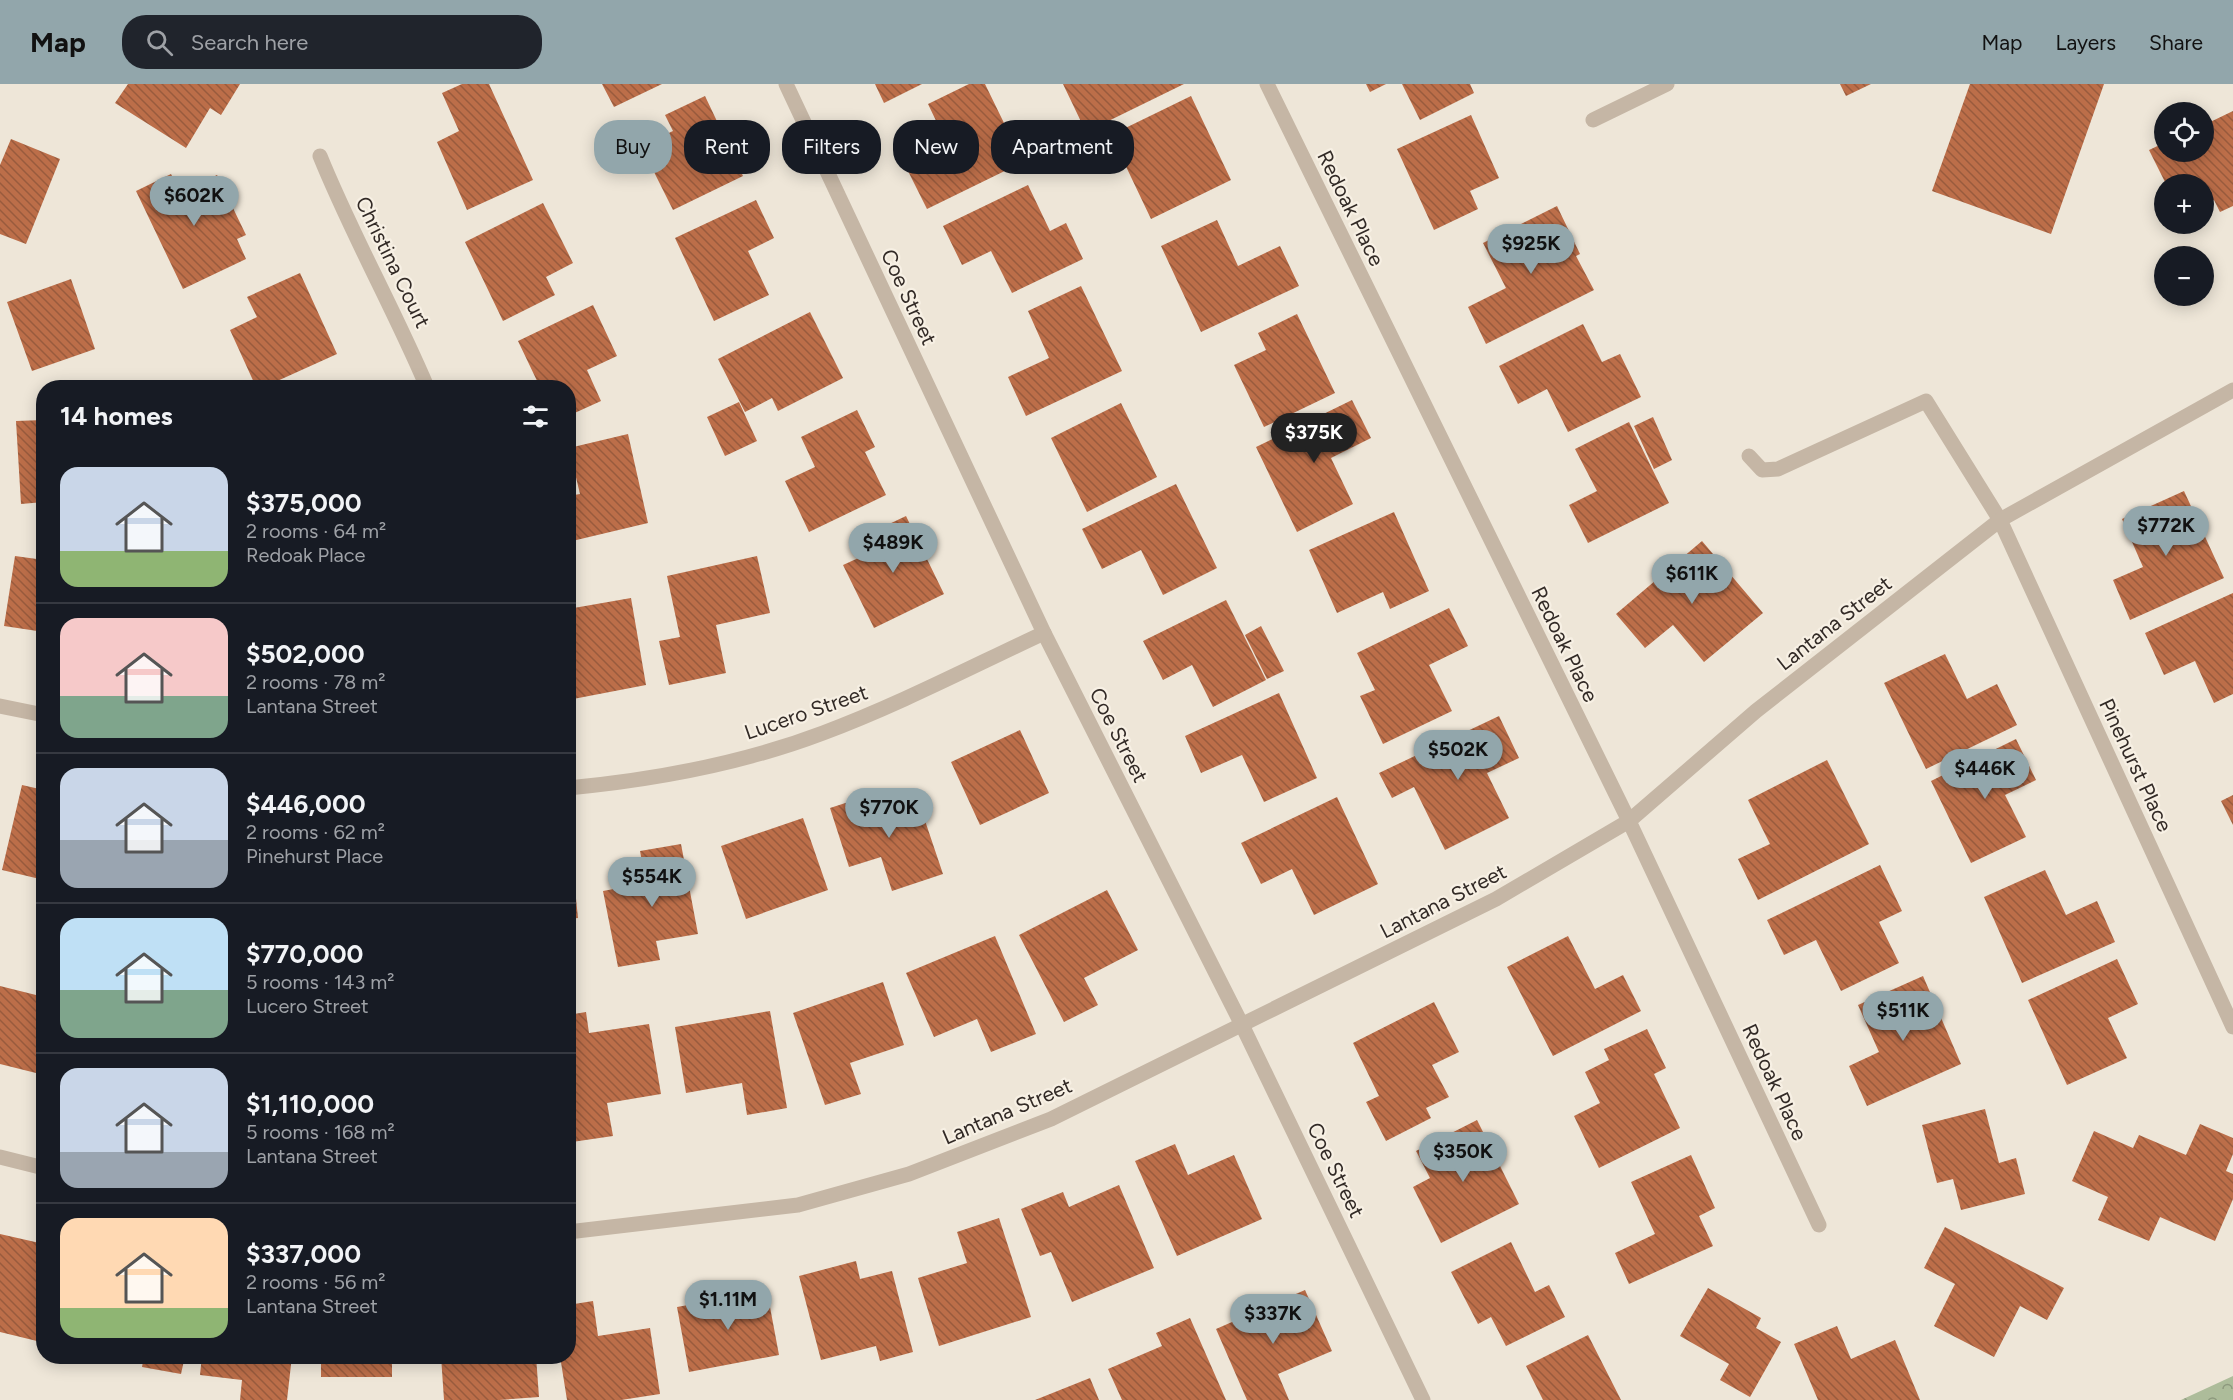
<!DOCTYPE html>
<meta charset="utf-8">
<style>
:root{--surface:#171b24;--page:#20242c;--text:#f1f3f6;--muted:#9ea1a6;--line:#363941;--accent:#92a6ab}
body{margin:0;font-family:Figtree,sans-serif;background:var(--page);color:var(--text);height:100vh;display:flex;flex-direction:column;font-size:22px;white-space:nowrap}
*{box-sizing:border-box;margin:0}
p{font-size:20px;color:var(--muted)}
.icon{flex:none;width:33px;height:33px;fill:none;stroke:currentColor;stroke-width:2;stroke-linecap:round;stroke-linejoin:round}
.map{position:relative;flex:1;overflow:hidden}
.panel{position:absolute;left:36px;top:296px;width:540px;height:984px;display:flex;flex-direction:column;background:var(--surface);border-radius:24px;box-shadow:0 3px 15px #0003}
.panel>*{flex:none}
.guide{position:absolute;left:594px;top:36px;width:570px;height:54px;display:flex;gap:12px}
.controls{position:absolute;left:2154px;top:18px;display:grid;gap:12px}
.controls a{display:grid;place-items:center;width:60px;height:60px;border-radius:50%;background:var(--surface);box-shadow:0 3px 15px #0003;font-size:30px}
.price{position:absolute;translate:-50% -51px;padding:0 14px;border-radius:21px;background:var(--accent);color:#111;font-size:20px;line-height:39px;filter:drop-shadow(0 2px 3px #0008)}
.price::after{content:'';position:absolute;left:50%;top:36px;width:18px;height:14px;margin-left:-9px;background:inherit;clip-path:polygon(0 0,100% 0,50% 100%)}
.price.on{background:#222;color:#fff}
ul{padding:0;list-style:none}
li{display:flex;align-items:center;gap:18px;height:150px;padding:0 24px}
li+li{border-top:2px solid var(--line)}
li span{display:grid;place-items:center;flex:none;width:168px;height:120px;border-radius:18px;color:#555}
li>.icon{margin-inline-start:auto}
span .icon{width:72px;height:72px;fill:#fffc;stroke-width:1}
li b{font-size:26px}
h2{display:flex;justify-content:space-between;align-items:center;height:72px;padding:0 24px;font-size:26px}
.pill{padding:0 21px;border-radius:24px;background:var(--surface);box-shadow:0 3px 15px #0003;font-size:21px;line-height:54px}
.pill.on{background:var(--accent);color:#111}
header{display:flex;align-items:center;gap:36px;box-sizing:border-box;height:84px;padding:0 30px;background:var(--accent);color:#111}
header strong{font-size:28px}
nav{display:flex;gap:33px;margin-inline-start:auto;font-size:21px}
.search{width:420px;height:54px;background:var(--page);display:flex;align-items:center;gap:15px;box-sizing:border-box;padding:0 21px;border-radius:24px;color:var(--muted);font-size:22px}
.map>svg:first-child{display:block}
.park{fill:url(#park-crowns)}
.building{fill:url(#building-back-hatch)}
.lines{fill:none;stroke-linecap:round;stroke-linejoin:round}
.lane{stroke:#c5b6a5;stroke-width:15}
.street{stroke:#c5b6a5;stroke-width:15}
.labels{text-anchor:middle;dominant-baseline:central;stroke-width:4.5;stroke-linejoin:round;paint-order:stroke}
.street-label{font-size:21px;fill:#322a26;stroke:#f7f0e4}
</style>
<header>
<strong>Map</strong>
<div class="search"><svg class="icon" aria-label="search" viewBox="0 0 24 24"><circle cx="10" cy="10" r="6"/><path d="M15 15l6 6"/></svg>Search here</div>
<nav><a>Map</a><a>Layers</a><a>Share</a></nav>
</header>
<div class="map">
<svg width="2233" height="1316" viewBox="0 0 2233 1316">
<defs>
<pattern id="park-crowns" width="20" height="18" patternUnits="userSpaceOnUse" patternTransform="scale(1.5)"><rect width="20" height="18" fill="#adbc9a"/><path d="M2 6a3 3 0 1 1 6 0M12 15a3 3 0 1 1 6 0" fill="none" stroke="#8d997d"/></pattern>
<pattern id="building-back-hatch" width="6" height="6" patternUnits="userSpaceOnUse" patternTransform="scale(1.5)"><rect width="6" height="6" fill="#bc6e49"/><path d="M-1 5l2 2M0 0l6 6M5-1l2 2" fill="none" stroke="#995b3d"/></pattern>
</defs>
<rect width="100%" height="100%" fill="#eee6d8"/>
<path class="park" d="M2233 1292V1316H2181Z"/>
<path class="building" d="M128 0H240L221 31 210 24 186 64 115 19Z
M462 0H489L533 96 467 126 437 58 459 47 442 9Z
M602 0H662L614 23Z
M875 0H922L884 19Z
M969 0H985L1023 78 927 125 908 87 950 66 928 20Z
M1063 0H1184L1086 48Z
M1366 0H1386L1370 8Z
M1402 0H1470L1474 9 1420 36Z
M1840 0H1871L1846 12Z
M1970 0H2104L2051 150 1932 107Z
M705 12 743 92 673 126 641 62 673 47 665 31Z
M1191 12 1231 96 1151 135 1111 51Z
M2233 27V122L2220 128 2214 116 2204 121V100H2166L2149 66 2164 59V68H2204V41Z
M1471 31 1499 94 1470 107 1478 125 1434 146 1397 65Z
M11 55 60 75 26 160 0 150V81Z
M171 90 180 109 217 91 246 151 237 155 246 175 183 205 136 107Z
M1028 101 1050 147 1066 139 1083 175 1012 209 991 167 962 181 943 142Z
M756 116 774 154 748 167 769 211 714 237 675 154Z
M543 119 573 179 546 193 555 211 503 237 465 158Z
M1557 122 1580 170 1576 172 1594 206 1486 260 1468 223 1506 204 1483 159Z
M1217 136 1238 182 1280 162 1299 202 1201 248 1161 162Z
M300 189 337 270 264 303H256L230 246 257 233 247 213Z
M71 195 95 265 32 287 7 218Z
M1081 202 1122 287 1026 332 1008 293 1049 274 1028 227Z
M593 221 617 272 587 286 601 317 568 332V303H534L539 301 518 257Z
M810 228 843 294 778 327 772 314 745 328 718 275Z
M1297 230 1335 309 1264 343 1234 281 1266 266 1258 249Z
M1583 240 1602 278 1620 270 1641 313 1568 348 1547 305 1518 320 1499 282Z
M1352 316 1371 354 1331 374 1353 420 1297 448 1256 363Z
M739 318 757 357 725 372 707 333Z
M1121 319 1157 393 1087 428 1051 354Z
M857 326 875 363 865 368 886 411 809 448 785 397 815 383 801 353Z
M1653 333 1672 376 1654 385 1634 342Z
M44 336V418L21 420 16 337Z
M1629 338 1669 419 1588 459 1569 421 1597 407 1575 365Z
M628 350 648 439 568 458V412L580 410 569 364Z
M1176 400 1217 484 1163 511 1141 466 1102 485 1082 445Z
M2184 407 2224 494 2130 536 2113 496 2143 483 2122 435Z
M1394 428 1429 507 1390 525 1383 508 1337 529 1309 466Z
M906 432 944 510 874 544 843 481 876 466 868 450Z
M1702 457 1763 529 1704 578 1673 541 1645 564 1616 530Z
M15 472 44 476V548L4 542Z
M757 472 770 529 716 541 726 589 669 601 659 557 680 553 667 492Z
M2233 509V610L2214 619 2195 577 2164 591 2145 549Z
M631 514 646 601 568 616V525Z
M1226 516 1266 596 1213 623 1192 581 1163 596 1143 557Z
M1449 524 1468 562 1429 581 1452 627 1383 660 1360 612 1375 606 1357 569Z
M1261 542 1284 587 1267 595 1245 551Z
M1945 570 1967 615 1997 600 2017 641 1926 685 1884 599Z
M1279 609 1317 694 1264 718 1242 671 1201 689 1185 652Z
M1499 632 1519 674 1487 689 1509 734 1445 766 1414 703 1392 714 1379 689Z
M1020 646 1049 709 980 741 951 678Z
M2016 655 2036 696 2005 711 2026 753 1971 779 1931 697Z
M1827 676 1869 760 1758 816 1738 775 1770 760 1748 716Z
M22 701 44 706V796L2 786Z
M916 710 943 790 892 807 881 773 849 783 830 724 867 712 872 724Z
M2233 711V741L2221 717Z
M1337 713 1378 800 1314 831 1292 785 1261 800 1241 759Z
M803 734 828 806 746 835 721 762Z
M681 760 698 850 656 857 660 876 618 883 603 807 646 799 640 767Z
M572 775 578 834 568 835V776Z
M1880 781 1902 827 1879 838 1899 879 1841 907 1816 856 1784 871 1767 836Z
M2045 786 2066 831 2097 817 2115 858 2022 899 1984 813Z
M1107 806 1138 866 1084 894 1098 921 1064 938 1019 851Z
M995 852 1036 950 991 968 977 935 934 953 906 889Z
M1568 852 1595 905 1623 891 1641 927 1553 972 1507 883Z
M2117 875 2138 920 2108 934 2127 974 2067 1001 2028 916Z
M1923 892 1961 980 1867 1022 1849 982 1879 968 1858 921Z
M883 898 904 961 850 979 861 1010 825 1021 793 929Z
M0 902 44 913V991L0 980Z
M1434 918 1459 968 1432 981 1449 1013 1426 1024 1431 1034 1386 1057 1366 1018 1379 1012 1353 959Z
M770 927 787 1024 747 1031 742 999 686 1009 675 943Z
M586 928 589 949 649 940 661 1010 607 1019 613 1052 572 1058 568 1040V931Z
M1647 945 1666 984 1654 990 1680 1044 1599 1084 1574 1032 1600 1019 1585 988 1609 976 1604 965Z
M1985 1025 1999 1079 2016 1074 2025 1110 1961 1126 1953 1095 1937 1099 1922 1041Z
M1477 1036 1519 1120 1441 1159 1413 1103 1430 1094 1416 1067Z
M2200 1040 2233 1054V1070L2226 1087 2233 1090V1115L2215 1157 2160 1133 2149 1157 2098 1136 2108 1113 2072 1097 2094 1047 2133 1064 2139 1051 2186 1071Z
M1175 1060 1188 1091 1234 1071 1262 1135 1177 1172 1135 1077Z
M1691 1071 1715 1124 1699 1132 1713 1162 1629 1200 1615 1169 1655 1150 1631 1098Z
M1119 1101 1154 1184 1072 1218 1051 1168 1040 1172 1021 1125 1063 1108 1069 1123Z
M999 1134 1031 1233 939 1262 918 1194 967 1179 957 1148Z
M1945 1143 2064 1204 2047 1236 2020 1222 1994 1273 1934 1242 1955 1200 1924 1184Z
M0 1150 44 1160V1247L41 1258 0 1248Z
M1511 1158 1535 1208 1549 1201 1565 1233 1506 1262 1491 1233 1478 1240 1451 1188Z
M856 1177 860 1195 892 1187 913 1268 880 1277 876 1262 821 1276 799 1192Z
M1708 1204 1761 1234 1756 1244 1781 1258 1750 1313 1720 1296 1729 1280 1680 1252Z
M1305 1206 1332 1267 1278 1290 1289 1316H1247L1216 1245Z
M767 1207 779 1271 689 1288 677 1223Z
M593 1217 598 1252 650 1244 660 1310 621 1316H567L560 1272H568V1221Z
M1190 1234 1226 1316H1122L1108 1285 1162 1262 1156 1249Z
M1837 1242 1851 1275 1895 1256 1920 1316H1818L1794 1260Z
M1588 1251 1621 1316H1543L1526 1282Z
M144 1272H185L181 1290 142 1283Z
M202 1272H292L287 1316H240L242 1296 200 1291Z
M321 1272H392V1293H321Z
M441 1272H536L539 1313 499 1316H444Z
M1090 1294 1099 1316H1035Z"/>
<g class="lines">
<path class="lane" d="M786 0 1044 549 1242 941 1423 1316
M1593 36 1667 0
M1749 372 1762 386 1778 385 1926 317 2000 436"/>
<path class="street" d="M1267 0 1629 737 1819 1141
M320 72C352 151 394 225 427 303
M2000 436 2233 943
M0 622 44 631
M568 704C652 696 744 679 823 649 898 621 971 583 1044 549
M0 1073 44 1084
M568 1148 798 1121 909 1090 1051 1035 1496 815 1629 737 1756 627 2000 436 2233 306"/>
</g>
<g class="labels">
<g class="street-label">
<text transform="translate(1351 124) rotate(64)">Redoak Place</text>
<text transform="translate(393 178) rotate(64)">Christina Court</text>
<text transform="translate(909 213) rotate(65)">Coe Street</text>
<text transform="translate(1834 539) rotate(-38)">Lantana Street</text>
<text transform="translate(1565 560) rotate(64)">Redoak Place</text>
<text transform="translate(806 628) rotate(-19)">Lucero Street</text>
<text transform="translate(1119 651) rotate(63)">Coe Street</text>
<text transform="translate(2136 681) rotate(65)">Pinehurst Place</text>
<text transform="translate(1443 817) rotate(-27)">Lantana Street</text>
<text transform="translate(1775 998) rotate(65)">Redoak Place</text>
<text transform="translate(1007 1027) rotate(-23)">Lantana Street</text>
<text transform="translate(1336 1086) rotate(64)">Coe Street</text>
</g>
</g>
</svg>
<div class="controls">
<a><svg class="icon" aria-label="locate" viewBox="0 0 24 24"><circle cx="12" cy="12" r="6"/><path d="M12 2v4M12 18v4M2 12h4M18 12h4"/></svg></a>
<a>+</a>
<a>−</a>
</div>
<b class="price" style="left:194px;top:143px">$602K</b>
<b class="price" style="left:1531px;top:191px">$925K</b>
<b class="price on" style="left:1314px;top:380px">$375K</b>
<b class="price" style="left:2166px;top:473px">$772K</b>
<b class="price" style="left:893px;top:490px">$489K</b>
<b class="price" style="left:1692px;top:521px">$611K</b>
<b class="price" style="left:1458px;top:697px">$502K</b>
<b class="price" style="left:1985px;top:716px">$446K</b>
<b class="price" style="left:889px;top:755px">$770K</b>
<b class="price" style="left:652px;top:824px">$554K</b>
<b class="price" style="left:1903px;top:958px">$511K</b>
<b class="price" style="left:1463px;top:1099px">$350K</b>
<b class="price" style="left:728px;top:1247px">$1.11M</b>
<b class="price" style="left:1273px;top:1261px">$337K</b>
<div class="guide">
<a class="pill on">Buy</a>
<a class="pill">Rent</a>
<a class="pill">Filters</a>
<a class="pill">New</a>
<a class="pill">Apartment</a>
</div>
<section class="panel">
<h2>14 homes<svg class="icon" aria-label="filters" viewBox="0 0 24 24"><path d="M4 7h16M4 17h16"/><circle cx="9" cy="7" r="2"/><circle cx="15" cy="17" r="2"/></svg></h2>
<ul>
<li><span style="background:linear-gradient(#c9d6e8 70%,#8fb573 0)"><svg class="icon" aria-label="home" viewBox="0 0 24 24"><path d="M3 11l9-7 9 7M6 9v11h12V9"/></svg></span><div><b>$375,000</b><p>2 rooms · 64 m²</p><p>Redoak Place</p></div></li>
<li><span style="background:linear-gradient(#f6c9c9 65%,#7fa58c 0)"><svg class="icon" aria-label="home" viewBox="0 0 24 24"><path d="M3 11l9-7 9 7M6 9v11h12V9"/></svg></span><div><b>$502,000</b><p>2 rooms · 78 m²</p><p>Lantana Street</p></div></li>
<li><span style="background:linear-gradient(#c9d6e8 60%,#9aa5b1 0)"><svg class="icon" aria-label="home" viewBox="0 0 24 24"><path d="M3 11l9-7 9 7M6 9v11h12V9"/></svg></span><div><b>$446,000</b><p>2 rooms · 62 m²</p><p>Pinehurst Place</p></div></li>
<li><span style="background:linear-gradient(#bfe0f5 60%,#7fa58c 0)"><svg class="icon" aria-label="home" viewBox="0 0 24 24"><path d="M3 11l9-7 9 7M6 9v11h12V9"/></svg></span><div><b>$770,000</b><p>5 rooms · 143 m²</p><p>Lucero Street</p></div></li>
<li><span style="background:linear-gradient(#c9d6e8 70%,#9aa5b1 0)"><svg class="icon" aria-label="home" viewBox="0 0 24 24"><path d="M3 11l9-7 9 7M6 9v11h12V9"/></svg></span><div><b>$1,110,000</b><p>5 rooms · 168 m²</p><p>Lantana Street</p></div></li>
<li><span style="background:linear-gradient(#ffd9b3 75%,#8fb573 0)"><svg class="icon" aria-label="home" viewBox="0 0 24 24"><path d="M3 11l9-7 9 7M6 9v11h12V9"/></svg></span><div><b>$337,000</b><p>2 rooms · 56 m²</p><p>Lantana Street</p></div></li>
</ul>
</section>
</div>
